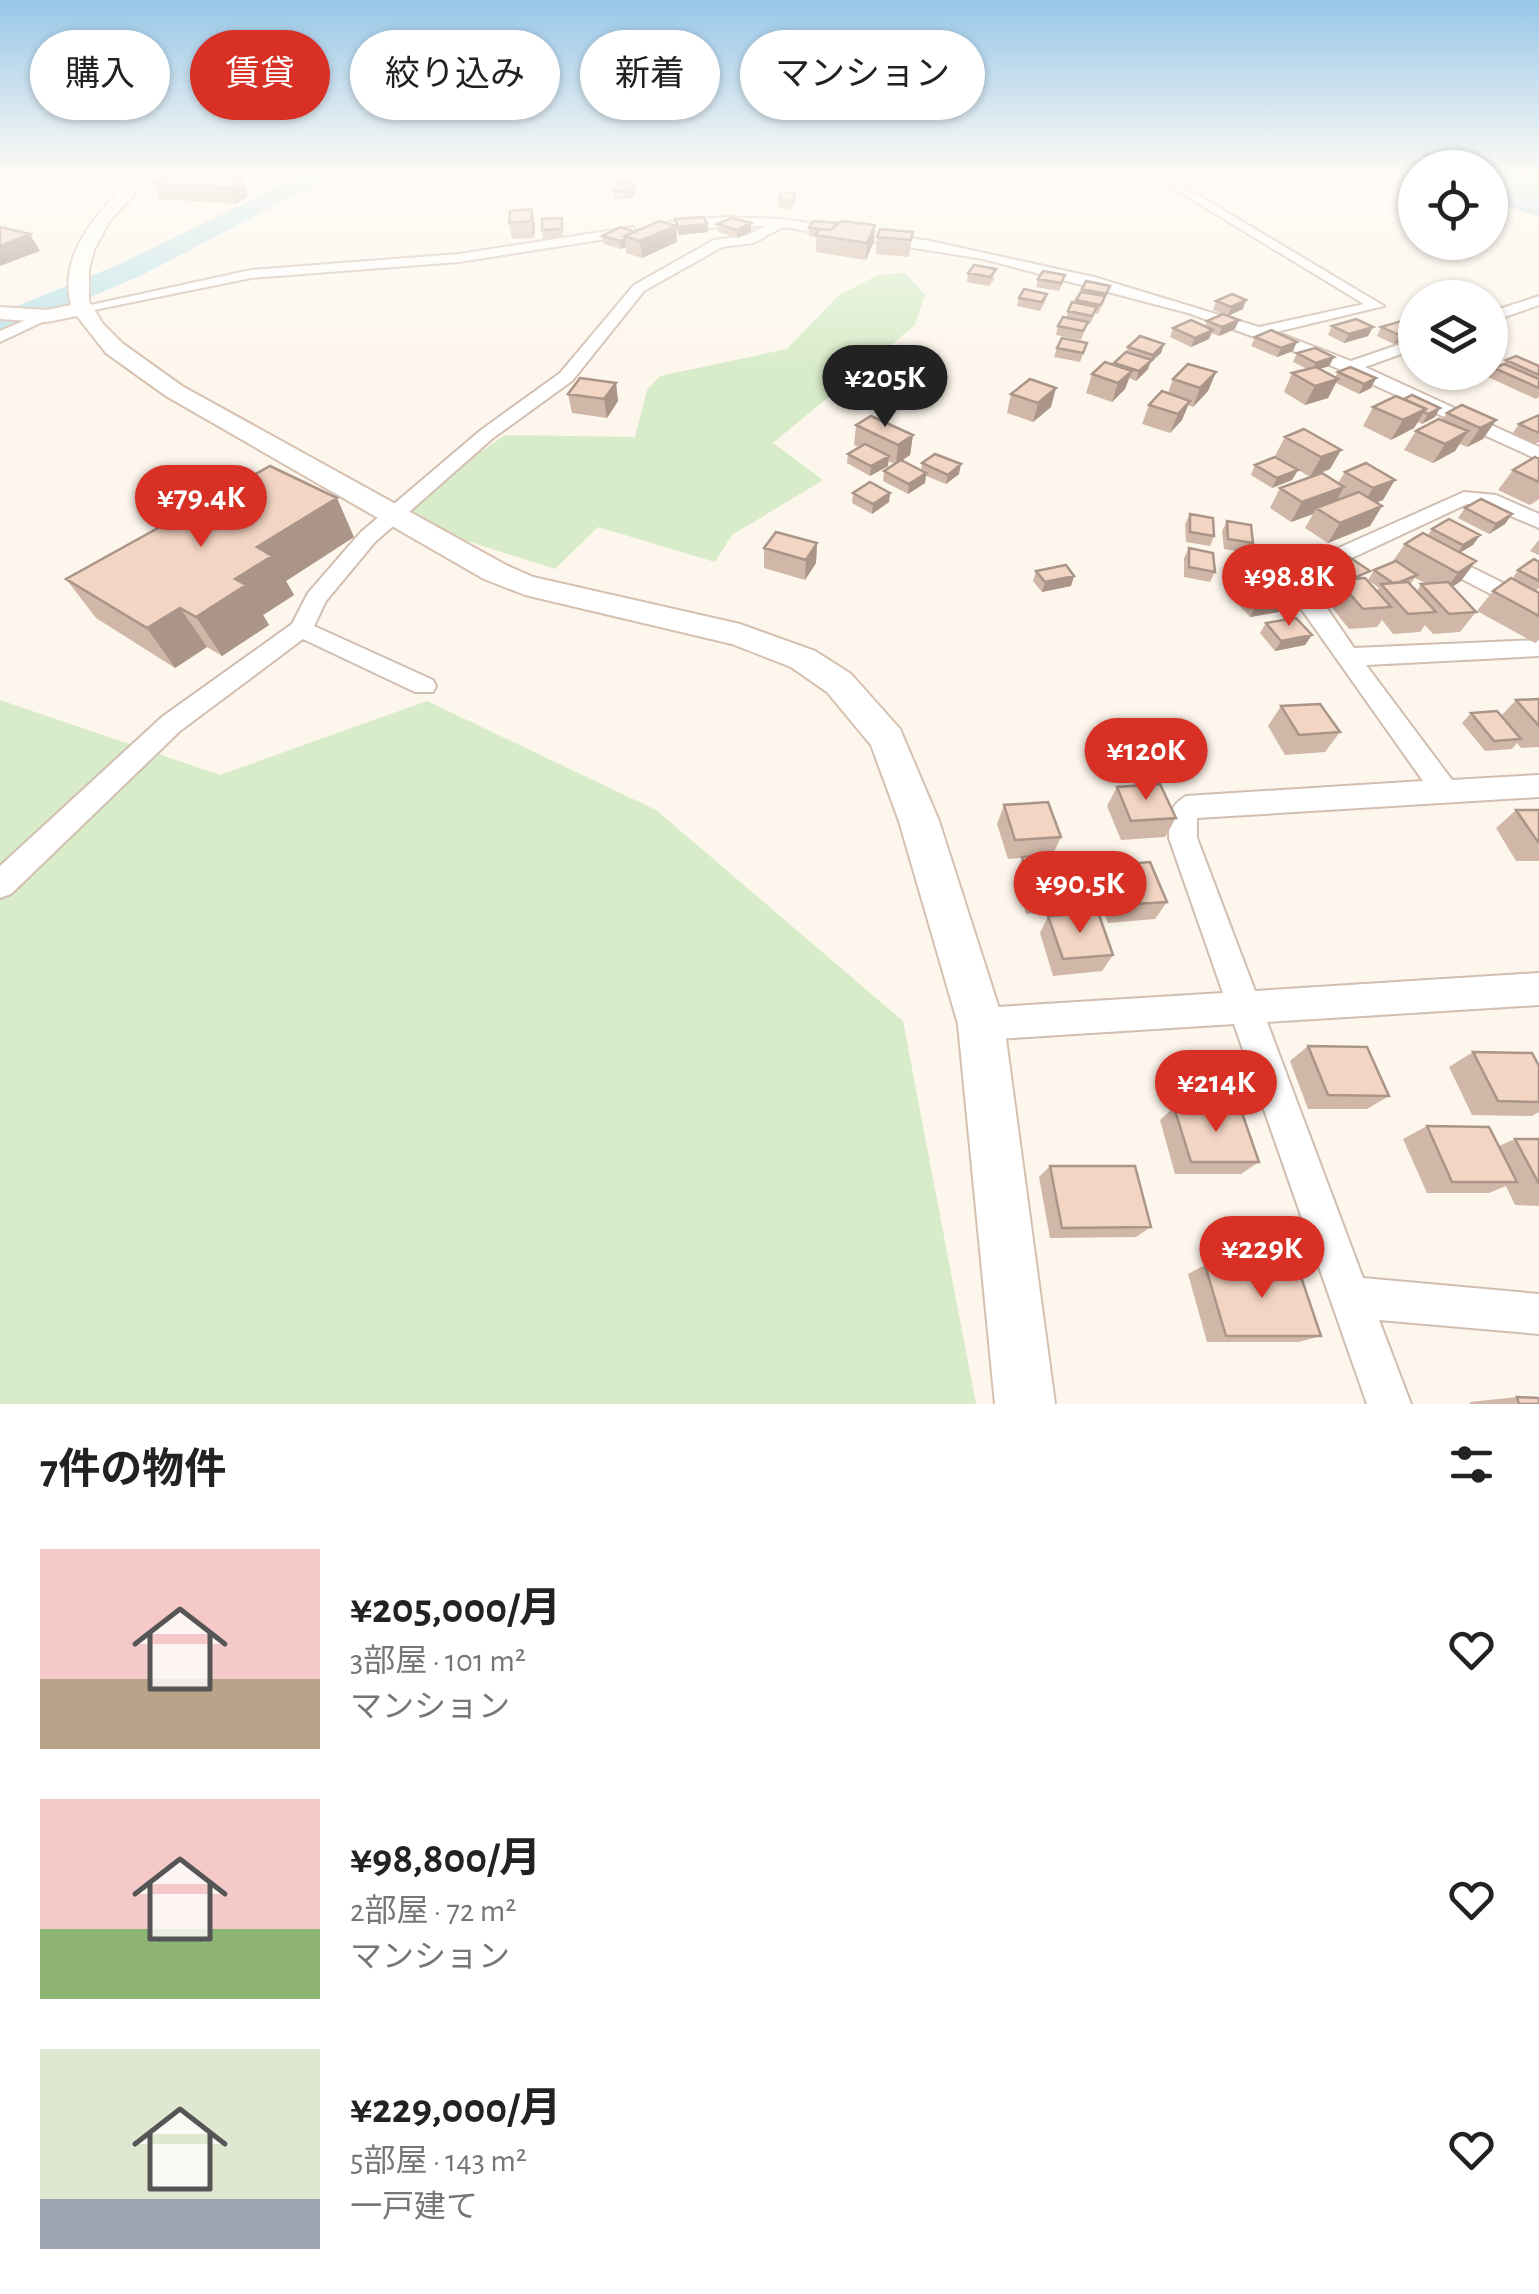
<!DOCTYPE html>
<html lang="ja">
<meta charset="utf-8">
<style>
:root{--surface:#fff;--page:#f2f2f2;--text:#222;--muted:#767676;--accent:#d93025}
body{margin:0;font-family:"Alegreya Sans","Noto Sans JP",sans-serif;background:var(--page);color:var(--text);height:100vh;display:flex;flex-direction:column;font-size:38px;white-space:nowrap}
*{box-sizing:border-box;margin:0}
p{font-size:32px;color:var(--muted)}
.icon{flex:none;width:55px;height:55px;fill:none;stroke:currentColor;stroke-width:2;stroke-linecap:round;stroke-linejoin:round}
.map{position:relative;height:1404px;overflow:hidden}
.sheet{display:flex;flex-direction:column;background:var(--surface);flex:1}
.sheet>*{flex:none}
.guide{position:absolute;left:30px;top:30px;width:1000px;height:90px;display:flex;gap:20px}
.buttons{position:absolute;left:1398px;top:150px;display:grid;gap:20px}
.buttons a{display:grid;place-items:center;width:110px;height:110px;border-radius:50%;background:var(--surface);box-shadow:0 2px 8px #0004;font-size:50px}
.price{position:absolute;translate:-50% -85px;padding:0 22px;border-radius:35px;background:var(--accent);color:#fff;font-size:32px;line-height:65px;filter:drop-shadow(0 2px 5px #0008)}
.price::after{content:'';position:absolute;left:50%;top:60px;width:30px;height:22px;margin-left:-15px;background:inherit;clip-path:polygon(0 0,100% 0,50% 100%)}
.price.selected{background:#222;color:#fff}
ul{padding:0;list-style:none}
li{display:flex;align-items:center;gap:30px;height:250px;padding:0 40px}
li span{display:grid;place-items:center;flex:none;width:280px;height:200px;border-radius:0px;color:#555}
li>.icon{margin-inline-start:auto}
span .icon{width:120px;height:120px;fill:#fffc;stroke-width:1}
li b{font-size:42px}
h2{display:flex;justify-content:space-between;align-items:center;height:120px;padding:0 40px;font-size:42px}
.tag{padding:0 35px;border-radius:45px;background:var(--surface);box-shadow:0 2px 8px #0004;font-size:35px;line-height:90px}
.tag.selected{background:var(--accent);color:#fff}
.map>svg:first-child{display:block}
.green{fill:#d8ecc9}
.water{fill:#bfe3e8;stroke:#a5d3da;stroke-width:2.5}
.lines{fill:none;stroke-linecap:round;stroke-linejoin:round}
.river{fill:#bfe3e8;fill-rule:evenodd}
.street-casing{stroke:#d1beb0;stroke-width:4}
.secondary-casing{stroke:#d6c0b0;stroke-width:4}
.street{fill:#fff;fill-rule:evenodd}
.secondary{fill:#fff;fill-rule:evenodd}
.wall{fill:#d1b7a8;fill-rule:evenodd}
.shaded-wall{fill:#aa9588}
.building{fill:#f3d5c3;stroke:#aa9588;stroke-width:2.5}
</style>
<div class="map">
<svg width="1539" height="1404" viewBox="0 0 1539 1404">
<rect width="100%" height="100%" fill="#fdf6ec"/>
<path class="green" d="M905 273 925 295 915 325 773 443 823 480 732 535 715 562 598 527 555 569 389 516 505 435 635 437 647 390 660 376 787 349 839 295 878 275Z
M0 700 220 775 427 701 656 810 903 1021 976 1404H0Z"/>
<path class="water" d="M1510 174H1539V215L1490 198V180Z"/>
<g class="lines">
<path class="river" d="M303 175H321L324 180 140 276 0 335V313L120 264Z"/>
<defs>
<path id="street" d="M1195 174H1213L1183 186 1384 306 1276 332 1351 361 1415 339V349L1365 367 1539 447V460L1321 361 1188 313 983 259 783 227 753 243 722 247 644 291 572 381 493 438 375 542 326 601 314 626 433 680 436 686 433 692H415L303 639 180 731 11 894 0 898V866L162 717 292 624 308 593 361 532 481 430 560 373 634 285 714 240 745 236 766 226 673 229 669 222 724 217 781 219 930 241 1094 277 1259 327 1364 304 1168 185Z
M633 227 638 234 459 262 251 278 84 312 77 308 251 270 459 254Z
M1539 296V305L1490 322V312Z
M42 313 55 316 0 342V331Z
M1464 492 1496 495 1539 514V528L1485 505 1467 504 1307 579 1354 648 1539 640V656L1366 665 1452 780 1539 775V797L1197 818V838L1255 991 1539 973V1005L1267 1022 1363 1278 1539 1294V1334L1379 1320 1411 1404H1367L1234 1024 981 1040 969 1036 964 1024 969 1012 981 1008 1223 993 1169 838C1169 817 1168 807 1186 796L1423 781 1295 600 1284 576 1287 571Z
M1437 550 1539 601V619L1429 562 1426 557Z"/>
<path id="secondary" d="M136 174H153L109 222 94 250 89 269V301L103 324 122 343 182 386 506 565 533 577 740 624 815 651 851 674 900 729 939 821 1004 1024 1055 1404H995L958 1024 899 821 871 745 827 692 791 667 732 644 525 595 484 579 166 396 106 353 77 316 47 322 0 319V307L47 310 71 305C57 251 102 209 136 174Z"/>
</defs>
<use href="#street" class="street-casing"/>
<use href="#secondary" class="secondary-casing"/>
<use href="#street" class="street"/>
<use href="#secondary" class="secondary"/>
</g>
<path class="wall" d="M167 174H188L180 175 242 180 248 196 236 204 160 199 153 184 168 175Z
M420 174H450L451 175 444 182 422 181Z
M613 191H636L631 199H614Z
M795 193 793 209 779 208V200Z
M532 209 535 226 534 238 512 239 509 223Z
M675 219 707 224 708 232 679 235 676 228 677 242 642 258 626 253V247L621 249 603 244 602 236 676 226Z
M813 221 874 241 866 260 816 252V237L809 236V228Z
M717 224 751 231 738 238 718 232Z
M563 226V237L543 239 542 230Z
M913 232 909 257 876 254 877 237Z
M968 273 995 278 989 286 967 282Z
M1038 279 1063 283 1059 291 1036 287Z
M1086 281 1110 286 1098 314 1095 313 1090 324H1087L1081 340 1056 335 1058 326 1066 318 1068 311 1076 303Z
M1047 294 1045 302 1040 311 1017 306 1019 298Z
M1216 301 1243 309 1228 316 1213 310Z
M1239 320 1235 329 1219 336 1211 333 1209 339 1191 347 1170 337 1173 328 1205 326 1207 321Z
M1415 325V338L1394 344 1377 336 1381 327Z
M1332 326 1373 327 1368 336 1344 343 1328 335Z
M1255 337 1293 351 1277 357 1251 346Z
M1087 343 1080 362 1054 357 1057 348Z
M1164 344 1161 353 1150 363 1148 369 1136 381 1129 378 1125 389 1112 402 1086 393 1092 374 1113 365 1126 352 1128 347Z
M1297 353 1334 357 1329 366 1320 369 1335 377 1338 372 1376 378 1371 388 1359 394 1336 383 1328 398 1305 405 1284 392 1292 373 1307 369 1293 362Z
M1506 360 1539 366V397L1536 399 1488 377 1494 368 1503 365Z
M1216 372 1208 391 1193 407 1188 405 1182 420 1170 433 1142 424 1149 405 1168 393 1173 379Z
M1423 372H1458L1438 380Z
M616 383 618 401 607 418 572 413 568 394Z
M1011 394 1051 407 1033 422 1007 413Z
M1396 396 1435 417 1422 424 1418 422 1414 428 1391 440 1363 426 1373 407Z
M1447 413 1496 420 1483 439 1467 447 1460 444 1455 451 1433 463 1404 450 1416 431 1442 420Z
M1539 415V442L1534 444 1512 434 1519 424Z
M856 425 913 435 910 455 902 461 921 471 922 463 959 474 946 484 926 476 925 483 908 494 883 481 884 471 895 464 888 461V466L870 476 847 463 848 454 859 447 854 445Z
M1285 437 1341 450 1330 469 1310 477 1275 456Z
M1539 459V499L1530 505 1498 490 1513 470Z
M1366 463 1383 500 1376 502 1382 506 1370 526 1328 543 1305 528 1313 514 1291 522 1270 508 1280 488 1338 483 1345 472Z
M1255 465 1298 470 1292 480 1272 488 1251 475Z
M853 493H890L889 502 872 514 852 503Z
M1465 508 1512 514 1505 524 1489 534 1458 518Z
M1190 514 1214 536 1210 546 1186 542 1185 524Z
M1227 521 1253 543 1248 553 1224 549 1222 531Z
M1432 529 1480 535 1473 545 1461 552V581L1452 587 1476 612 1460 632 1433 634 1425 625 1420 632 1393 634 1382 620 1377 627 1349 629 1326 600 1335 585 1322 576 1328 566 1365 578 1377 591 1379 588 1368 580 1374 570 1392 562 1405 544 1428 535ZM1415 578 1427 584H1421L1417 591 1410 584Z
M354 537 286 581 294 595 263 615 269 625 222 656 207 647 175 668 96 618 66 579Z
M1539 540V555L1530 551Z
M817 543 816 563 805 580 764 568V548Z
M1189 548 1215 572 1210 582 1184 577V558Z
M1539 562V588L1535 591 1539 593V640L1535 643 1477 611 1493 591 1512 579 1518 570Z
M1036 571 1074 576 1071 586 1042 592 1033 581Z
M1241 591 1279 612 1250 617 1235 601Z
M1266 623 1312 635 1305 645 1275 651 1260 633Z
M1539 699V747L1521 748 1517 743 1512 749 1485 751 1462 723 1471 713 1501 716 1516 700Z
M1281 706 1340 732 1325 752 1285 755 1268 726Z
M1117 787 1176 818 1165 837 1121 840 1107 806Z
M1004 805 1061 837 1053 854 1083 892 1073 910 1026 914 1015 875 1022 858 1008 859 997 824Z
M1516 810H1539V861H1516L1496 828Z
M1103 866 1167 902 1155 919 1108 923 1094 884Z
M1048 916 1113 955 1102 971 1053 976 1040 933Z
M1308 1046 1389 1096 1367 1109H1308L1290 1061Z
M1473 1052 1539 1066V1112L1532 1116 1472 1115 1449 1067Z
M1174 1107 1259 1162 1241 1174H1175L1160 1120Z
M1427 1126 1499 1146 1515 1139H1539V1206L1515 1205 1506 1186 1489 1193H1427L1403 1139Z
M1050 1166 1151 1227 1136 1237 1050 1238 1039 1177Z
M1205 1265 1321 1336 1299 1342H1207L1188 1274Z
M1517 1397 1539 1404H1470V1402Z"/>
<path class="shaded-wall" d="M442 174H450L451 175 444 182Z
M242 180 248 196 236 204 230 188Z
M635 183 636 191 631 199 630 191Z
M532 209 535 226 534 238 531 221Z
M751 223V231L738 238 737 230Z
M707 224 708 232 679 235 678 227Z
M875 225 874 241 866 260 867 243Z
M676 226 677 242 642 258 640 241Z
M30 234 40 251 0 266V246Z
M625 239 626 247 621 249 620 241Z
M1246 300 1243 309 1228 316 1231 307Z
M1239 320 1235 329 1219 336 1222 327Z
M1373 327 1368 336 1344 343 1349 334Z
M1213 330 1209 339 1191 347 1195 338Z
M1415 330V338L1394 344 1399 335Z
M1297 342 1293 351 1277 357 1281 348Z
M1164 344 1161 353 1150 363 1148 369 1136 381 1139 371Z
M1334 357 1329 366 1311 372 1316 363Z
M1132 371 1125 389 1112 402 1118 383Z
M1216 372 1208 391 1193 407 1200 388Z
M1443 372H1458L1438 380Z
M1376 378 1371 388 1359 394 1364 384Z
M1338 379 1328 398 1305 405 1315 386Z
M616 383 618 401 607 418 604 399Z
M1056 388 1051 407 1033 422 1038 403Z
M1190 401 1182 420 1170 433 1178 414Z
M1440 408 1435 417 1422 424 1428 414Z
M1426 409 1414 428 1391 440 1403 420Z
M1496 420 1483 439 1467 447 1480 428Z
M1468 431 1455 451 1433 463 1445 444Z
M913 435 910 455 896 464 898 445Z
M1341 450 1330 469 1310 477 1321 457Z
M889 456 888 466 870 476 871 466Z
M961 464 959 474 946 484 948 475Z
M1298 470 1292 480 1272 488 1277 478Z
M926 473 925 483 908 494 909 484Z
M1395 480 1383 500 1361 508 1373 488Z
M1344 487 1333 507 1316 508 1313 514 1291 522 1302 502Z
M890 493 889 502 872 514 873 504Z
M337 498 354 537 286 581 294 595 263 615 269 625 222 656 196 617 257 547Z
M1382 506 1370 526 1328 543 1340 523Z
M1512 514 1505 524 1489 534 1496 524Z
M1480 535 1473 545 1456 555 1463 545Z
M817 543 816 563 805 580 806 560Z
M1476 561 1461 581 1443 593 1458 573Z
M1074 576 1071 586 1042 592 1045 582Z
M1285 602 1279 612 1250 617 1255 607Z
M180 608 207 647 175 668 147 628Z
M1312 635 1305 645 1275 651 1281 641Z"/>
<path class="building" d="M170 174 242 180 230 188 153 184Z
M619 182 635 183 630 191H613Z
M781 193H795L794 201 779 200Z
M532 209 531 221 509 223 510 211Z
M704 217 707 224 678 227 675 219Z
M562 218V229L542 230V219Z
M731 218 751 223 737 230 717 224Z
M660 221 676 226 640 241 624 236Z
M813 221 838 223 831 230 809 228Z
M841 221 875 225 867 243 816 235 820 229 831 230Z
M0 227 30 234 0 246Z
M621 227 635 232 624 236 625 239 620 241 602 236Z
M880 229 913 232 911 240 877 237Z
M974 265 996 269 991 277 968 273Z
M1043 271 1065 275 1061 283 1038 279Z
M1086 281 1110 286 1106 294 1082 289Z
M1024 289 1047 294 1042 302 1019 298Z
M1081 292 1105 296 1101 305 1076 300Z
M1232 294 1246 300 1231 307 1216 301Z
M1072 302 1097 307 1092 316 1068 311Z
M1223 314 1239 320 1222 327 1207 321Z
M1063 317 1088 322 1083 331 1058 326Z
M1356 319 1373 327 1349 334 1332 326Z
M1191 320 1213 330 1195 338 1173 328Z
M1405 320 1415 325V330L1399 335 1381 327Z
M1271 330 1297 342 1281 348 1255 337Z
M1140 336 1164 344 1153 355 1128 347Z
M1062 338 1087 343 1083 353 1057 348Z
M1315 348 1334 357 1316 363 1297 353Z
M1126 352 1152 360 1139 371 1114 363Z
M1516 356 1539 366V375L1506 360Z
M1105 362 1132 371 1118 383 1092 374Z
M1188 364 1216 372 1200 388 1173 379Z
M1504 364 1539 379V388L1494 368Z
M1316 367 1338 379 1315 386 1292 373Z
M1350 367 1376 378 1364 384 1338 372Z
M580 378 616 383 604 399 568 394Z
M1030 379 1056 388 1038 403 1011 394Z
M1162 391 1190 401 1178 414 1149 405Z
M1412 395 1440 408 1428 414 1423 412 1426 409 1404 399Z
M1396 396 1426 409 1403 420 1373 407Z
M1462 405 1496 420 1480 428 1447 413Z
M1539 415V433L1519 424Z
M871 416 913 435 898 445 856 425Z
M1439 419 1468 431 1445 444 1416 431Z
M1304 429 1341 450 1321 457 1285 437Z
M865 444 889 456 871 466 848 454Z
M935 454 961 464 948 475 922 463Z
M1275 457 1298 470 1277 478 1255 465Z
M1535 457 1539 459V482L1513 470Z
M901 460 926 473 909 484 884 471Z
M1366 463 1395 480 1373 488 1345 472Z
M270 466 337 498 257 547 272 556 235 579 246 585 196 617 180 608 147 628 66 579Z
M1322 473 1344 487 1302 502 1280 488Z
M870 482 890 493 873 504 853 493Z
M1359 492 1382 506 1340 523 1316 508Z
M1481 499 1512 514 1496 524 1465 508Z
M1190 514 1213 518 1214 536 1190 532Z
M1449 519 1480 535 1463 545 1432 529Z
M1227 521 1251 525 1253 543 1228 539Z
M776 532 817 543 806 560 764 548Z
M1423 533 1476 561 1458 573 1405 544Z
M1189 548 1213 553 1215 572 1189 567Z
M1349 557 1370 571 1352 579H1346L1328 566Z
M1534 559 1539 562V581L1518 570Z
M1396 561 1417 575 1400 582 1393 583 1374 570Z
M1066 565 1074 576 1045 582 1036 571Z
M1365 578 1391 607 1363 609 1338 580Z
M1511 578 1539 593V616L1493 591Z
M1408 582 1436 612 1408 614 1381 584Z
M1448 582 1476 612 1449 614 1421 584Z
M1270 586 1285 602 1255 607 1241 591Z
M1296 618 1312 635 1281 641 1266 623Z
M1539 699V726L1516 700Z
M1320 704 1340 732 1299 735 1281 706Z
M1497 711 1521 739 1494 741 1471 713Z
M1160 784 1176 818 1131 821 1117 787Z
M1048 802 1061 837 1015 840 1004 805Z
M1516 810H1539V842H1538Z
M1068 853 1083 892 1034 896 1022 857Z
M1150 862 1167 902 1119 905 1103 866Z
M1098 912 1113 955 1063 959 1048 916Z
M1308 1046 1367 1047 1389 1096 1328 1095Z
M1473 1052 1532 1053 1539 1066V1102L1498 1101Z
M1174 1107H1240L1259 1162H1191Z
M1427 1126 1489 1127 1517 1182H1452Z
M1515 1139H1539V1184Z
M1050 1166H1135L1151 1227 1062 1228Z
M1205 1265H1297L1321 1336H1226Z
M1517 1397 1539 1398V1404H1519Z"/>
<linearGradient id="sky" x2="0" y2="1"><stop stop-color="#97c7e8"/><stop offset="0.47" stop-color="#fefbf6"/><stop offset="1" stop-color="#fefbf6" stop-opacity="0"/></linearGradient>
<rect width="1539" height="371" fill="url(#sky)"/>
</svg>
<div class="buttons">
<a><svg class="icon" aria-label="locate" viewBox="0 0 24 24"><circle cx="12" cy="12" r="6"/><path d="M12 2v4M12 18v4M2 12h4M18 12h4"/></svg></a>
<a><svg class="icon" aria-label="layers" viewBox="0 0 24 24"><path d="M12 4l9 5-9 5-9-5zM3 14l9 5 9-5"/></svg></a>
</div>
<b class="price selected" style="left:885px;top:430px">¥205K</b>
<b class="price" style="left:201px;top:550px">¥79.4K</b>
<b class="price" style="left:1289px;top:629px">¥98.8K</b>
<b class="price" style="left:1146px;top:803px">¥120K</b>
<b class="price" style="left:1080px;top:936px">¥90.5K</b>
<b class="price" style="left:1216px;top:1135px">¥214K</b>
<b class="price" style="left:1262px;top:1301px">¥229K</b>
<div class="guide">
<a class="tag">購入</a>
<a class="tag selected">賃貸</a>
<a class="tag">絞り込み</a>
<a class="tag">新着</a>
<a class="tag">マンション</a>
</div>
</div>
<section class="sheet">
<h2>7件の物件<svg class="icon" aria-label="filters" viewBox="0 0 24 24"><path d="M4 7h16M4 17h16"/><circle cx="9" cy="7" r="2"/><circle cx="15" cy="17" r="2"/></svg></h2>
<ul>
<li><span style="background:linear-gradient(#f6c9c9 65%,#b9a48a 0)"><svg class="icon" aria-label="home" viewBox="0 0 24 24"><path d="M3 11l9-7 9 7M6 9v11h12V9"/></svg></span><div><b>¥205,000/月</b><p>3部屋 · 101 m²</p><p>マンション</p></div><svg class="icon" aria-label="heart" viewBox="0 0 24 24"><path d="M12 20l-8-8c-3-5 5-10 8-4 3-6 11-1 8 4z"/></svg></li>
<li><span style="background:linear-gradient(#f6c9c9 65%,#8fb573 0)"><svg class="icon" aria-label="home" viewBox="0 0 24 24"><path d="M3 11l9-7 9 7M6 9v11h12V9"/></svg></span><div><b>¥98,800/月</b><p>2部屋 · 72 m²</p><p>マンション</p></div><svg class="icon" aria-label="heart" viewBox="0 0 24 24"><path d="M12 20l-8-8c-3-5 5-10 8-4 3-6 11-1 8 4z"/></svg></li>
<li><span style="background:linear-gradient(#dfe7d0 75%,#9aa5b1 0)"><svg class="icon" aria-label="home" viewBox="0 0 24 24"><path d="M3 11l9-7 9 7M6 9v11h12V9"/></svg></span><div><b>¥229,000/月</b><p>5部屋 · 143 m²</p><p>一戸建て</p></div><svg class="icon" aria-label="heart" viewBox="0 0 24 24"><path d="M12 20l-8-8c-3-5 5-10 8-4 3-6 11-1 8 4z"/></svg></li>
</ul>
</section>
